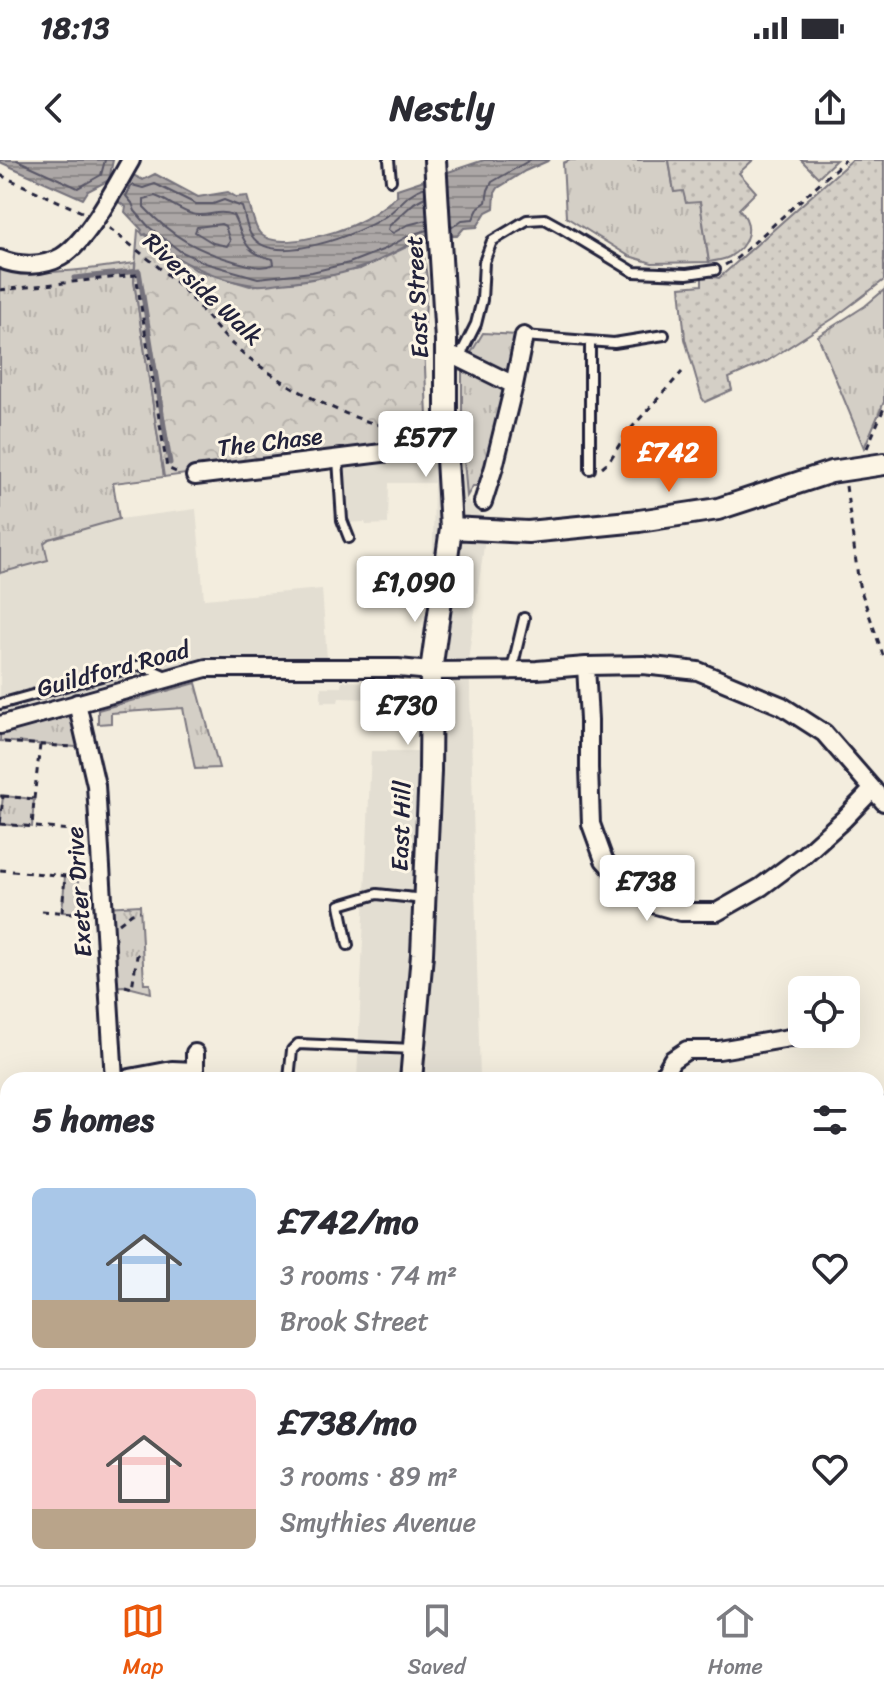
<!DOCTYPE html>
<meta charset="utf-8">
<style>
:root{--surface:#fff;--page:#f7f7f7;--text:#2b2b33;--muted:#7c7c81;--line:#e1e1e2;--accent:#ea580c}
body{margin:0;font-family:Sriracha,sans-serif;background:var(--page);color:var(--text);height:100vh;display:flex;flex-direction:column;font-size:30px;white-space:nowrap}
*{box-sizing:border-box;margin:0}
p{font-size:26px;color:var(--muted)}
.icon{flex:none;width:44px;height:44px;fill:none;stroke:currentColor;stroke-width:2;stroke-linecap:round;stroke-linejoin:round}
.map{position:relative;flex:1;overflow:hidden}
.side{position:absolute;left:0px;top:912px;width:884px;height:514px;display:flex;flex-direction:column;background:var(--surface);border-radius:24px 24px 0 0;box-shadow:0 8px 32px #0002}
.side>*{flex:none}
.controls{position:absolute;left:788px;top:816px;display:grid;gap:16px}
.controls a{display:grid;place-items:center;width:72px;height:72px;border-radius:12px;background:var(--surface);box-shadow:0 8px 32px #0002;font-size:40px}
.price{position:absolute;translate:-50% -68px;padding:0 18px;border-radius:8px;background:#fff;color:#222;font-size:26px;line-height:52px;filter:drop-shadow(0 2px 4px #0008)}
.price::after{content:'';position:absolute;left:50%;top:48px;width:24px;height:18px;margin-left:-12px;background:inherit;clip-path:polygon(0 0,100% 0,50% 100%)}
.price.current{background:var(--accent);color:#fff}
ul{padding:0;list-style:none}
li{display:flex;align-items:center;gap:24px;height:200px;padding:0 32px}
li+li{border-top:2px solid var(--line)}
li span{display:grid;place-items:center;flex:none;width:224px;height:160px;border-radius:12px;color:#555}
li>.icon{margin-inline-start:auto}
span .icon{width:96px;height:96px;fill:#fffc;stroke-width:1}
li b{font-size:34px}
h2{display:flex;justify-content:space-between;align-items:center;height:96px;padding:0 32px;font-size:34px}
.status{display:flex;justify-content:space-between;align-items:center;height:56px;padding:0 40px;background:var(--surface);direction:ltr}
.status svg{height:22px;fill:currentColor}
header{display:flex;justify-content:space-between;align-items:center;height:104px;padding:0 32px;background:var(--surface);font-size:36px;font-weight:700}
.dock{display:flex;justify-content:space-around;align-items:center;height:112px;border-top:2px solid var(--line);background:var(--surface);font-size:22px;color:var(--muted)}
.dock a{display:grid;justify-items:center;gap:4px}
.dock .current{color:var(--accent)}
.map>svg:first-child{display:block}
.built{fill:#e3ded2}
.grass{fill:url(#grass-tufts);stroke:#7b7880;stroke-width:2}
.park{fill:url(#park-crowns);stroke:#7b7880;stroke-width:2}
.garden{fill:url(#garden-dots);stroke:#7b7880;stroke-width:2}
.pitch{fill:#d4cfc6;stroke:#7b7880;stroke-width:2}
.water{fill:url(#water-rules);stroke:#75727b;stroke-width:2}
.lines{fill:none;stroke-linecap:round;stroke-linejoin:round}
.shore{stroke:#595766;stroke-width:2}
.stream{stroke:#75727b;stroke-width:5}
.service-casing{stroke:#22223b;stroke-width:14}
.minor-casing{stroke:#22223b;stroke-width:22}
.tertiary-casing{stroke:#22223b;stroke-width:26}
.path{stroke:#22223b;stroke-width:3;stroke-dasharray:6 6;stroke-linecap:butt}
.service{stroke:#fcf5e5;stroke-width:8}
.minor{stroke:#fcf5e5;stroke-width:16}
.tertiary{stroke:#fcf5e5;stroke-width:20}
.labels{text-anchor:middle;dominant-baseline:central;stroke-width:6;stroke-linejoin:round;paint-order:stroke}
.street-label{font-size:24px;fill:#22223b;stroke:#fcf5e5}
</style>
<div class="status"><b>18:13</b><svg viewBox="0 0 49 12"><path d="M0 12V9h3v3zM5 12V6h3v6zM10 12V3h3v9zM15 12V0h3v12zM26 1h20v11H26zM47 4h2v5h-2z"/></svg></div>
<header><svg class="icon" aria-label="back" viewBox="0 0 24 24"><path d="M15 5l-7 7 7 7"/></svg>Nestly<svg class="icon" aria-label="share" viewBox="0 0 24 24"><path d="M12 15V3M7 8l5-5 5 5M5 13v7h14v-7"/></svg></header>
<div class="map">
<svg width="884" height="1425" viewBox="0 0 884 1425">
<defs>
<pattern id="grass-tufts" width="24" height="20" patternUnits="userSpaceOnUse" patternTransform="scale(2)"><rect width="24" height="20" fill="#d4cfc6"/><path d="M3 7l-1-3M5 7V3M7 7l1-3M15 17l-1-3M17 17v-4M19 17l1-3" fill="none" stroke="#b6b1ab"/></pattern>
<pattern id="park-crowns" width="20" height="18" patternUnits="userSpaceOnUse" patternTransform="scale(2)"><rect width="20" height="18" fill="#d4cfc6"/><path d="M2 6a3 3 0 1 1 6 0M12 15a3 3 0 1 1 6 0" fill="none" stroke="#b6b1ab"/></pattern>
<pattern id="garden-dots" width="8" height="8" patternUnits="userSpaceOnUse" patternTransform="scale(2)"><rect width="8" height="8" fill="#d4cfc6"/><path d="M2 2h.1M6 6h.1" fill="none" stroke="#b6b1ab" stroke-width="1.8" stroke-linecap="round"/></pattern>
<pattern id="water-rules" width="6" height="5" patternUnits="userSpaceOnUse" patternTransform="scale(2)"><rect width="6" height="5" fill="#aca7a6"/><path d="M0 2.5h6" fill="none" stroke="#8c8888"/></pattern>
</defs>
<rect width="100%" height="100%" fill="#f3edde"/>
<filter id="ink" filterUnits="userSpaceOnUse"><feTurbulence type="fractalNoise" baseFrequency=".0125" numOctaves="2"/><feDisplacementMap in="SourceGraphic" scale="16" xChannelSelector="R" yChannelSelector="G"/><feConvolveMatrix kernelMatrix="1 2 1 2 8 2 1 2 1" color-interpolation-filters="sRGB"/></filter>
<g filter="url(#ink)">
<path class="built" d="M0 134 164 317 113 323 119 359 196 349 204 439 322 429 327 499 208 496 0 553Z
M460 287 465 296 467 339 482 357 484 386 469 493 480 920H357L371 591H421L425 488 433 386 434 323H389L388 364 366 365 365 362 345 363 343 308 379 299Z
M342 521 376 522 375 539 339 538 338 542H321V527H341Z
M884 945V1126L876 1129V967L880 963Z
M321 1418H821L822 1425H315Z"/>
<path class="grass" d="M570 0H669L674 32 683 30 700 41 709 102 652 103 629 96 566 57 563 3Z
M135 103 134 121 164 317 113 323 119 359 49 379 44 383 48 400 0 413V105C39 119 94 108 135 103Z
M884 130V242L864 288 818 176 865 146Z
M483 173 518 175 487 297 490 301 481 326H473L467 336 462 275V208Z
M196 523 219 608 195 609 183 548 111 553V563L98 564V550Z
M77 543 88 588 0 581V565Z
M3 636 34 639 32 667 0 664Z
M65 716 78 717 80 753 62 752Z
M140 745 144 824H150L151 833 124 826 109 827 104 747Z
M435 1418H536V1425H435Z
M548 1418H652L653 1425H548Z
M726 1418H821L822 1425H727Z"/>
<path class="park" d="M138 70 196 110 250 126 360 109 415 83 422 82 427 118 424 182 428 282 164 317 134 121Z
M0 1087 8 1088V1175H0Z"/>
<path class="garden" d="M669 0H753L739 13 756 32 739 49C755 65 749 86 729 97 723 100 716 101 709 102L700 42 686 43 683 31 674 32Z
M801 0H836L818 17Z
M852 0H884V120L834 158 767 201 729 218 732 230 705 242 702 238 685 179 680 127 702 125V115L719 118Z"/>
<path class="pitch" d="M884 1004V1083L876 1085V1006Z"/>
<path class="water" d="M0 0H113L109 20 88 31 83 39 0 2Z
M484 0H550L525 11 498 28 495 33 494 48 486 52 477 67 464 68 457 76C443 76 429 76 415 82 400 88 386 98 371 104 342 115 312 120 281 123 273 124 264 126 256 125 223 122 168 99 146 74L143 75 141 72 142 70 125 52 126 47 114 39 129 13 143 20 155 14 198 37 228 32 236 37 247 36C250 45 254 66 259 72 274 92 336 73 355 64 371 57 384 47 397 36V29Z"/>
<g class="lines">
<path class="shore" d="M17 0 78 28 101 15 105 0
M425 27C405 34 402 45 386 56 361 73 273 108 252 76 246 69 245 55 242 47L224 40 213 44H196L155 24 143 28 132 25 126 36 132 43 135 51 149 67 180 91 205 103 258 118 312 112 349 103 385 89 410 75 427 70
M155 36C167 40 179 50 192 54 207 58 217 49 233 55 245 78 242 93 273 99L274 104C261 110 250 105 237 102 198 91 172 77 144 47V39Z
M425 37 414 43 389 66 388 70 393 73 407 65 427 60
M221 64 225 66 230 81 227 86 213 83 195 72 197 67Z
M451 68 462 60 473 59 479 47 486 42 488 30 492 22 530 0"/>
<path class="stream" d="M74 118 139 111 170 303"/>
<defs>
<path id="service" d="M389 0 391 20
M524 176 614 183 664 175
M590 182V309
M459 198 476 164 482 140 484 102 492 81 527 60 545 59 563 69 634 112 687 114 715 110
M338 299 342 360 349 378
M512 509 524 458
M0 544 141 505 166 516
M348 785 340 745 377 734 424 739
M289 919 292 890 298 884 414 889
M876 1134 884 1132
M876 1199 884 1197
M160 1418 167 1425
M543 1418 544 1425"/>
<path id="minor" d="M0 99C19 107 43 107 61 97 87 82 116 26 131 0
M446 195 459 198 514 225 494 307 483 342
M514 225 524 176
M195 316 447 285
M586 506 589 560V608L591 664 604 700 626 725 656 745 681 752H717L761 727 804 695 844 659 873 629
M77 543 96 625 114 920
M0 565 206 508H398L431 511 537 510 586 506 643 505 698 511 782 546 824 573 884 642
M119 920 172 910 195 911V893
M663 920 665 913 672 900 687 890H719L813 874
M0 982 8 983
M0 1258H8
M876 1310 884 1308
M0 1416 8 1415
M875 1418 877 1425"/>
<path id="tertiary" d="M451 368 528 372 639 361 718 349 831 312 884 304
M411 920 422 794 430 611 431 511 451 368 446 282V180L435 0
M383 1425V1418"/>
</defs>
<use href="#service" class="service-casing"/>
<use href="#minor" class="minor-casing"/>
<use href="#tertiary" class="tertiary-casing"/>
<path class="path" d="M0 15 82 52
M109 68C134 88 162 108 185 131 200 147 213 166 230 182 273 222 368 276 428 270
M725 105 737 98 845 0
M0 130 136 115 167 308 181 314
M867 288 884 248
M602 307 610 300 626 274 682 212
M846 326 859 425 884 498
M4 582 72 587
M0 636H3L0 665
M3 636 34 639 32 667
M34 639 40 585
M0 664 84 671
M0 710 78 717
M42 751 89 754
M62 752 65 716
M119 763 132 753 140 751
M125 826 132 828 137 796 142 790
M876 963 884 936
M0 1031 8 1032
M0 1105H8
M0 1157H8
M651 1418V1425
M735 1418V1425
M144 1425V1418"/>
<use href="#service" class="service"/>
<use href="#minor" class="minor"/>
<use href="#tertiary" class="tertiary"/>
</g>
</g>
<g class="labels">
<g class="street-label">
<text transform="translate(203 129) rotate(43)">Riverside Walk</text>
<text transform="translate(417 137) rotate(-93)">East Street</text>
<text transform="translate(270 282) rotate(-7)">The Chase</text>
<text transform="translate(113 509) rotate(-15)">Guildford Road</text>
<text transform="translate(401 666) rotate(-88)">East Hill</text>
<text transform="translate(79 732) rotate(-94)">Exeter Drive</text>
</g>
</g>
</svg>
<div class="controls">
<a><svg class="icon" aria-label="locate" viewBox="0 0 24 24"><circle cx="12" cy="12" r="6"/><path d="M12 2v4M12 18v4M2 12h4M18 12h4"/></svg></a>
</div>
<b class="price" style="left:426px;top:319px">£577</b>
<b class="price current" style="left:669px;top:334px">£742</b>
<b class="price" style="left:415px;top:464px">£1,090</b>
<b class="price" style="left:408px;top:587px">£730</b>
<b class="price" style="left:647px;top:763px">£738</b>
<section class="side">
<h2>5 homes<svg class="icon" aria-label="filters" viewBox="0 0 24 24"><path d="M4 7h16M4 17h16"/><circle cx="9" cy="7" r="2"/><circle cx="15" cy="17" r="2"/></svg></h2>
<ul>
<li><span style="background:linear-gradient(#a9c7e8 70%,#b9a48a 0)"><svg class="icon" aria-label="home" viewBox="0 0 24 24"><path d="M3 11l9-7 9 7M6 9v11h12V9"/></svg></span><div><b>£742/mo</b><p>3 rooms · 74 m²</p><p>Brook Street</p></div><svg class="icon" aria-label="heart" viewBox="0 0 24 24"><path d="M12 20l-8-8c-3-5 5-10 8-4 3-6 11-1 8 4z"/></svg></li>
<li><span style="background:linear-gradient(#f6c9c9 75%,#b9a48a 0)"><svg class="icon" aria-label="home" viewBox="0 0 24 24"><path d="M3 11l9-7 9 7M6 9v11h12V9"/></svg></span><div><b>£738/mo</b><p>3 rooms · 89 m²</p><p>Smythies Avenue</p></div><svg class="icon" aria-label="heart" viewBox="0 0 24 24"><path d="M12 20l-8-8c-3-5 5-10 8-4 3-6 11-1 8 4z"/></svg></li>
</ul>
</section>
</div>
<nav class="dock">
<a class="current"><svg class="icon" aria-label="map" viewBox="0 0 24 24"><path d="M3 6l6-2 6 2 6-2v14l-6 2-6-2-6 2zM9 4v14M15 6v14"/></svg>Map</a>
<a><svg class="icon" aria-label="saved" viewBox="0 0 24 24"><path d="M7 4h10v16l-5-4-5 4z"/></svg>Saved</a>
<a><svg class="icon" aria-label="home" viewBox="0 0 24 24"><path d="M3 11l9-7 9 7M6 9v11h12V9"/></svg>Home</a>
</nav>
